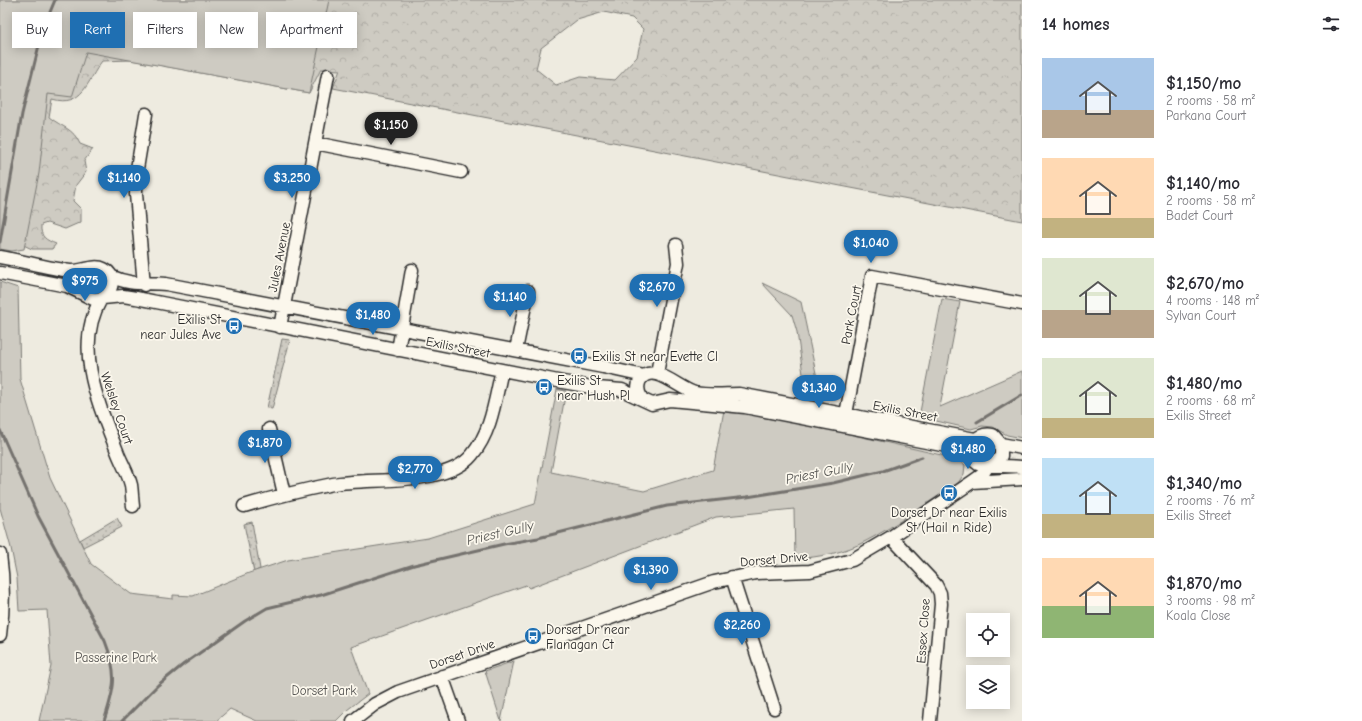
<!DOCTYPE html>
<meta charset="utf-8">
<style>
:root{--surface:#fff;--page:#f7f7f7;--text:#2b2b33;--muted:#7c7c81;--accent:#1f6fb2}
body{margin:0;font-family:"Comic Neue",sans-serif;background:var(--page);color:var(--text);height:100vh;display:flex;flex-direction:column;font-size:15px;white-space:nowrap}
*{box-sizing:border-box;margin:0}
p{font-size:13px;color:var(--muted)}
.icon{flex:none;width:22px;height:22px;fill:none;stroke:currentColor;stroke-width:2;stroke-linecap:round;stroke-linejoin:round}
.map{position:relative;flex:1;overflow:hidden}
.sheet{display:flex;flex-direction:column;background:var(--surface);width:340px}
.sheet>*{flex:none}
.banner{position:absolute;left:12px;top:12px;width:380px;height:36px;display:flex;gap:8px}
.controls{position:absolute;left:966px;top:613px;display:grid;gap:8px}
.controls a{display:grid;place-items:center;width:44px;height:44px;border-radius:0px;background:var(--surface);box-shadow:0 2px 10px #0003;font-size:20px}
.price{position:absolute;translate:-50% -34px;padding:0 9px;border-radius:14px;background:var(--accent);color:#fff;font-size:13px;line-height:26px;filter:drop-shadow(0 1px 2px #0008)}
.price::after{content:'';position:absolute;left:50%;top:24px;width:12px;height:9px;margin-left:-6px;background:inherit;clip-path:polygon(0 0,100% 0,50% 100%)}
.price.selected{background:#222;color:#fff}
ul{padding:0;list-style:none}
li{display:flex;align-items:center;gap:12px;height:100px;padding:0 20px}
li span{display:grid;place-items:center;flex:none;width:112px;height:80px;border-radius:0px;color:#555}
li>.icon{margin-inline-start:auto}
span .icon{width:48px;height:48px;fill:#fffc;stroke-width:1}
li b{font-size:17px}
h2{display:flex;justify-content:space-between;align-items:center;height:48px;padding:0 20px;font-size:17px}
.chip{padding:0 14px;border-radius:0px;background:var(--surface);box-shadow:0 2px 10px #0003;font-size:14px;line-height:36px}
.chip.selected{background:var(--accent);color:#fff}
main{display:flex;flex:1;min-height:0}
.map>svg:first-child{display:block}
.grass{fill:url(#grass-dots);stroke:#7c7b76}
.forest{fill:url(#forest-crowns);stroke:#7c7b76;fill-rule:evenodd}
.park{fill:#cecbc2;stroke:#7c7b76}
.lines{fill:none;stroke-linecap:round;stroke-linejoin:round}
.stream{stroke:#74726e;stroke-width:3}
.minor-casing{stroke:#2b2b2b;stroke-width:15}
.minor{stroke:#fbf7ec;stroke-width:12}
.labels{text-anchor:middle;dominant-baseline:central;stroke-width:3.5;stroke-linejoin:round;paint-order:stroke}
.street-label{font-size:13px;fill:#2b2b2b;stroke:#fbf7ec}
.poi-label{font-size:13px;fill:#2b2b2b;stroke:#fbf7ec;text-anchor:start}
.park-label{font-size:13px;fill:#545351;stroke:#fbf7ec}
.water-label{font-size:14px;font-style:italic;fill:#555552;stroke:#fbf7ec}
</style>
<main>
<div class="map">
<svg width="1022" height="721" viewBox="0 0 1022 721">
<defs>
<pattern id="grass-dots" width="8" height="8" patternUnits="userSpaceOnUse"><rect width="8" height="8" fill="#cecbc2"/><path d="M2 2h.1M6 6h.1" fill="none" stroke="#b1aea7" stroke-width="1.8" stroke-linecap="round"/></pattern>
<pattern id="forest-crowns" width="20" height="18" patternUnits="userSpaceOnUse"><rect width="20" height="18" fill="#cecbc2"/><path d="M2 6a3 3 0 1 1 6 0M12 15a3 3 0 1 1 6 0" fill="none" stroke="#b1aea7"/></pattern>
</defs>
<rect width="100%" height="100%" fill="#eeebe0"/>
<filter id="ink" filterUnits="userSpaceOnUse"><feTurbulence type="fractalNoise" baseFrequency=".025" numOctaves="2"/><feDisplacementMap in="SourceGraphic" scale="8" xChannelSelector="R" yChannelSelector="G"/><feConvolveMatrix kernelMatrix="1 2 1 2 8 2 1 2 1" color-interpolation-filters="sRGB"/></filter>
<g filter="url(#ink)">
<path class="grass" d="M282 339 290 340 272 409 267 408Z
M117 518 122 527 83 547 80 540Z
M252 522 260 569 254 572 244 524Z"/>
<path class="forest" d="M0 0H1022V221L333 88 340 70 321 69 309 93 131 60 102 61C87 81 83 108 52 99L49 117C63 128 73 128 80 144L93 149 84 161 86 172 76 185 73 201 81 209V222L65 229 47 223 41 225C40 237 46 240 56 244L52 249H32L17 242 0 64ZM604 12 632 18 643 29 637 57 615 80 580 77 556 85 536 69 541 48 577 20Z"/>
<path class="park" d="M0 0H329L309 93 86 52 72 97 48 94 39 173 24 249 12 251 0 249Z
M0 282 18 288 20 379 50 478 91 564 131 594 173 599V595L193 596 249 573 288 560 428 538 535 504 557 389 566 391 551 472 644 491 713 470 724 410H744L950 457 959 460 965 465 964 474 958 483C928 502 897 525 866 541 844 553 819 557 795 559L794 509 716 517 529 588 526 585 351 647 368 694 347 710 336 721H257L230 709 216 721H39L51 666 47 610 19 611 17 578 11 548 0 508Z
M762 283 801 302 821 397 806 395 797 332 792 315Z
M942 299 960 302 940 407 1022 371V438L1007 435 993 427 982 426 971 429 919 417Z
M514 661 501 721 485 671Z"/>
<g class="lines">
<path class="stream" d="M0 242 22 114 43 29 55 0
M977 422 1022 395
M0 430 38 516 105 641C118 674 115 688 104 721
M122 721 158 685 184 664 245 621 267 608 321 595 414 565 504 544 538 538 667 506 747 497 833 483 883 471 922 457"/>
<defs>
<path id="minor" d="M315 143 461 172
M0 257C23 261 47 268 70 271 81 272 94 264 104 269 116 275 113 290 104 297
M0 273 67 286 93 299 123 296 136 298 563 382 597 388 622 390 652 404 670 400 745 407 947 446 972 457
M110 276C133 286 143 282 166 284L603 367 644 376
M144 285 136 194V175L146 114
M101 299C73 347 98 403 117 451 121 462 128 473 131 485 132 491 132 499 133 506
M280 327 328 75
M398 350 412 270
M516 350 528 291
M657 373 678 263 676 245
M641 397C638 392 637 386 640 380 653 361 679 389 695 393 710 396 725 394 739 394L975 439
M846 414 872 276 1022 304
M269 429 284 494
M1001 444 1022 448
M993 465 1001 456V444L993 435C974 431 961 453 978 464 983 467 1012 465 1022 467
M972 482 1022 479
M244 506C274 497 303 490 333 484 372 477 446 487 472 455 492 431 495 399 502 370
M891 537 936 585 940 593 941 604 930 721
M0 554C4 582 4 607 0 635
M732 577 774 708
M442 676 458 721
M353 721 375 704 398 692 714 582 756 573 810 571 852 560 891 537 972 482 982 475 988 466"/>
</defs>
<use href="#minor" class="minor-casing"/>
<use href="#minor" class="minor"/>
</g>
</g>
<defs>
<symbol id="bus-disc" viewBox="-11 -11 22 22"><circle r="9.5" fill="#1f6fb2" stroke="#fbf7ec"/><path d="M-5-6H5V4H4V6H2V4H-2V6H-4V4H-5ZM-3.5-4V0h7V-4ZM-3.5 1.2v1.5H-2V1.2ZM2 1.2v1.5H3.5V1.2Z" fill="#fff"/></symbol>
</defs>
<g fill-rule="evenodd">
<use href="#bus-disc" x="224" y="316" width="20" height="20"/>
<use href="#bus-disc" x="569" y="346" width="20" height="20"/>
<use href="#bus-disc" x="534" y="377" width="20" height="20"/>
<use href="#bus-disc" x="939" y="483" width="20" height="20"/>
<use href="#bus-disc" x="523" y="626" width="20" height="20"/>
</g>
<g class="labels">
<g class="street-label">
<text transform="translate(279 257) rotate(-79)">Jules Avenue</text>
<text transform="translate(851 315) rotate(-79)">Park Court</text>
<text transform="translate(458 347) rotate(11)">Exilis Street</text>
<text transform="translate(117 408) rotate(71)">Welsley Court</text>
<text transform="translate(905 411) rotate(11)">Exilis Street</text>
<text transform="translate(774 559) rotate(-5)">Dorset Drive</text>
<text transform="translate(923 631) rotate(-86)">Essex Close</text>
<text transform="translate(462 654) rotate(-19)">Dorset Drive</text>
</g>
<g class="poi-label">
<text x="221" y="319" text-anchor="end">Exilis St<tspan x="221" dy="15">near Jules Ave</tspan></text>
<text x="592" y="356">Exilis St near Evette Cl</text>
<text x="557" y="380">Exilis St<tspan x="557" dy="15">near Hush Pl</tspan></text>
<text x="949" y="512" text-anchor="middle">Dorset Dr near Exilis<tspan x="949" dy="15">St (Hail n Ride)</tspan></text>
<text x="546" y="629">Dorset Dr near<tspan x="546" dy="15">Flanagan Ct</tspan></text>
</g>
<g class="park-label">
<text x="116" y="657">Passerine Park</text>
<text x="324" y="690">Dorset Park</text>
</g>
<g class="water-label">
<text transform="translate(819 473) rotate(-11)">Priest Gully</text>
<text transform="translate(500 533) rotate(-13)">Priest Gully</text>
</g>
</g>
</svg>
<div class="controls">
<a><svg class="icon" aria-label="locate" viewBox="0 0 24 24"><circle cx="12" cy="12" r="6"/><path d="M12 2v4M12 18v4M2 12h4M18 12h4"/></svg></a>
<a><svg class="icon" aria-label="layers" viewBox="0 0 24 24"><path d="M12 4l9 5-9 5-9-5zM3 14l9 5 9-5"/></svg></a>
</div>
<b class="price selected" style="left:391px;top:146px">$1,150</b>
<b class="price" style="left:124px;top:199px">$1,140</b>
<b class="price" style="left:292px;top:199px">$3,250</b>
<b class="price" style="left:871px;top:264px">$1,040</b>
<b class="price" style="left:85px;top:302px">$975</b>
<b class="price" style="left:657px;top:308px">$2,670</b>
<b class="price" style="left:510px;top:318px">$1,140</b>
<b class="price" style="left:373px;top:336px">$1,480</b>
<b class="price" style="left:819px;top:409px">$1,340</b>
<b class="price" style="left:265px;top:464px">$1,870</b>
<b class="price" style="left:968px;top:470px">$1,480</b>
<b class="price" style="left:415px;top:490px">$2,770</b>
<b class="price" style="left:651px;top:591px">$1,390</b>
<b class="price" style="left:742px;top:646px">$2,260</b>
<div class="banner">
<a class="chip">Buy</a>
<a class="chip selected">Rent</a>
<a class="chip">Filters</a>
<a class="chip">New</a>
<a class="chip">Apartment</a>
</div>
</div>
<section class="sheet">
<h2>14 homes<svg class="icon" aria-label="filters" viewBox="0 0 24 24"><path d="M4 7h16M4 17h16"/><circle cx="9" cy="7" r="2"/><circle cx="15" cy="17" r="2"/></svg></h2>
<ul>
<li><span style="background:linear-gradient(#a9c7e8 65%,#b9a48a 0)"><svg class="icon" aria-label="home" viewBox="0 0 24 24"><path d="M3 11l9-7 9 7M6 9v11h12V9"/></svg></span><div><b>$1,150/mo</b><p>2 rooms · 58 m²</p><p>Parkana Court</p></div></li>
<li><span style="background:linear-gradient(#ffd9b3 75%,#c2b280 0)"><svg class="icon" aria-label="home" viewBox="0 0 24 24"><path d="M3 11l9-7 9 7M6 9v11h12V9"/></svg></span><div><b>$1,140/mo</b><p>2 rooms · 58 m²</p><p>Badet Court</p></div></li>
<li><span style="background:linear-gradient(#dfe7d0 65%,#b9a48a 0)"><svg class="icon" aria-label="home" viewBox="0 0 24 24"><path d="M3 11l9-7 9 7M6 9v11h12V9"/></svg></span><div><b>$2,670/mo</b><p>4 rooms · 148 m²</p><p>Sylvan Court</p></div></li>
<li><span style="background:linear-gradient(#dfe7d0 75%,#c2b280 0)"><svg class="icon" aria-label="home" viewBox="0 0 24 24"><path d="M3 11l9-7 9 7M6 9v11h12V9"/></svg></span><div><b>$1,480/mo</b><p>2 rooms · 68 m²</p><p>Exilis Street</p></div></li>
<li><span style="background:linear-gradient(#bfe0f5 70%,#c2b280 0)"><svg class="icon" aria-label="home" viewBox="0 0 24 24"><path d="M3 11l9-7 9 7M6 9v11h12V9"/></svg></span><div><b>$1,340/mo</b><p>2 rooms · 76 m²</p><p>Exilis Street</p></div></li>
<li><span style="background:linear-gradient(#ffd9b3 60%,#8fb573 0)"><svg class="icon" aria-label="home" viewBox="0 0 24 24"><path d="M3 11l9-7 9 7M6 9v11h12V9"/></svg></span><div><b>$1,870/mo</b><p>3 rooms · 98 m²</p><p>Koala Close</p></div></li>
</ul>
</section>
</main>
